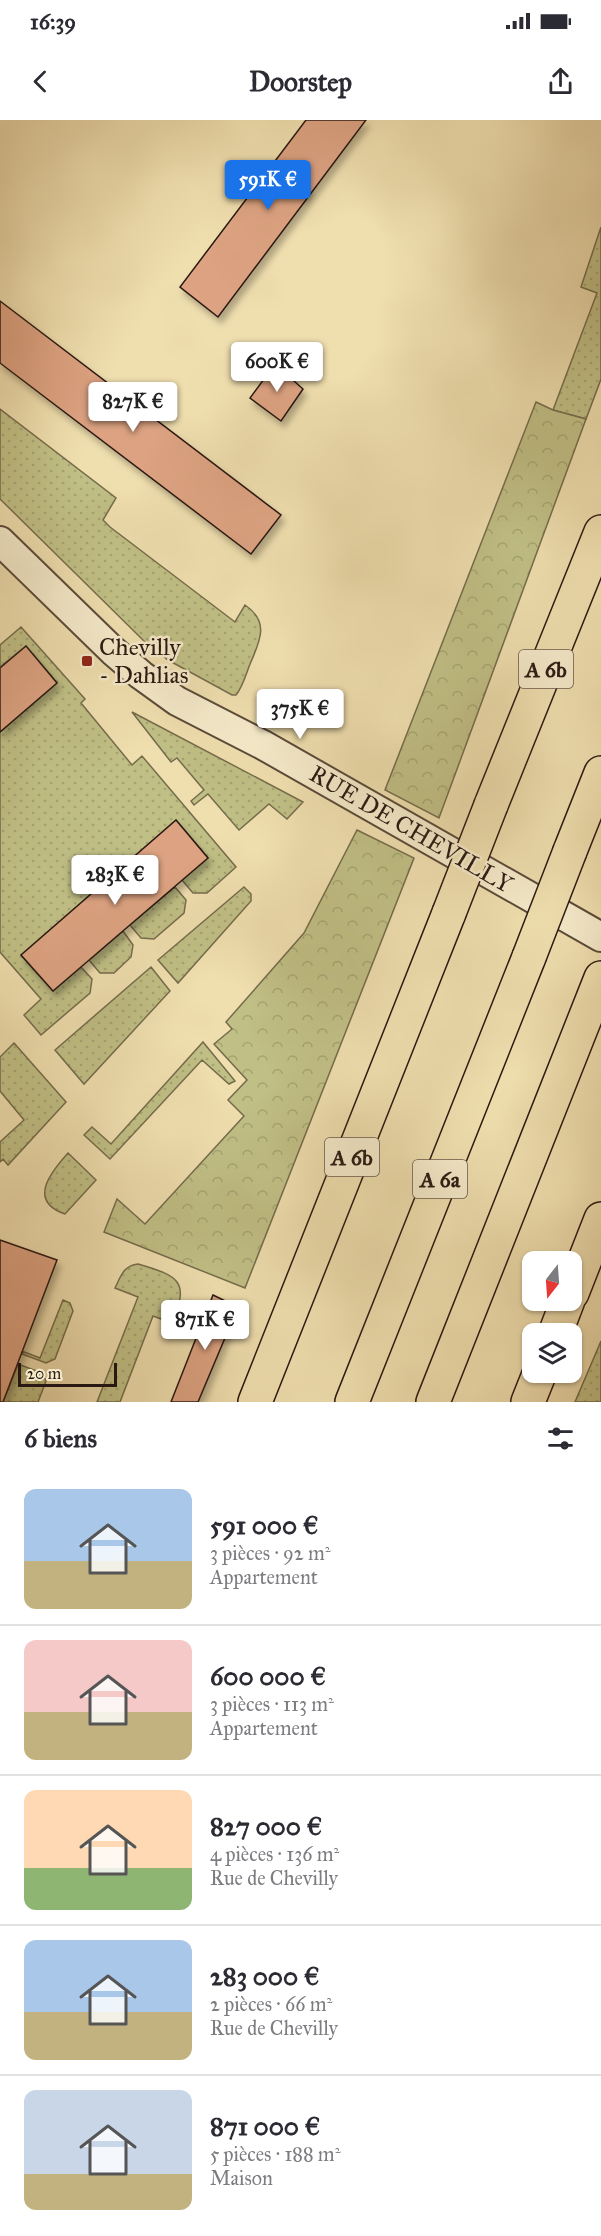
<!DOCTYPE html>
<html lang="fr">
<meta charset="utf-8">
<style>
:root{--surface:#fff;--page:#f2f2f3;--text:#2b2b33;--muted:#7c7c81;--line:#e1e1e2;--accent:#1a73e8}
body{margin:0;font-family:"IM FELL Great Primer",serif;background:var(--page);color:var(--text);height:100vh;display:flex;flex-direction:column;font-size:22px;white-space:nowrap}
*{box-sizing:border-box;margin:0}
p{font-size:20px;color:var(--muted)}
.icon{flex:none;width:33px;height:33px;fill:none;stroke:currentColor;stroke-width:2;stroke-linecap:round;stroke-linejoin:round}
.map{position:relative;height:1282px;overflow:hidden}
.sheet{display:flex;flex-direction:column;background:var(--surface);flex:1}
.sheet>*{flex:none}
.needle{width:39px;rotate:197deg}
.fabs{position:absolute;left:522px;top:1131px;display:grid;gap:12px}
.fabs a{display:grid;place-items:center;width:60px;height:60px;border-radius:12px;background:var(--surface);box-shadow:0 2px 4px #0004;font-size:30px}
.scale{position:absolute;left:18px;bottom:15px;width:99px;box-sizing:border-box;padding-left:6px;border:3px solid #2a1912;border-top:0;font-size:16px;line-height:21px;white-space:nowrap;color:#2a1912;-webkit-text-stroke:4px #f5eaca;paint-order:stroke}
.price{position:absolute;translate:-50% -51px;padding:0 14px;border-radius:6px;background:#fff;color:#222;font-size:20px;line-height:39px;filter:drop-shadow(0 2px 3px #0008)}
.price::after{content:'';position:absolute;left:50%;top:36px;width:18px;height:14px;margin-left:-9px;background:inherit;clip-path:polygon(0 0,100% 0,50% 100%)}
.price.active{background:var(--accent);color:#fff}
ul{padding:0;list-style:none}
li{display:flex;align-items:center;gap:18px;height:150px;padding:0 24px}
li+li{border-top:2px solid var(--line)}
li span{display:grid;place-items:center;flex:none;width:168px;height:120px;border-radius:12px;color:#555}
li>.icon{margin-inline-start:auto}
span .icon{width:72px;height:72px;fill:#fffc;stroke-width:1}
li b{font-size:26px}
h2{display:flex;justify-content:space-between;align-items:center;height:72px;padding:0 24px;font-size:26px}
.status{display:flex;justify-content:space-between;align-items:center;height:42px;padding:0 30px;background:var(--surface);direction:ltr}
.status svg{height:16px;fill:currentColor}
header{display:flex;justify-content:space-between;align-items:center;height:78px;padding:0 24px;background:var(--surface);font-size:27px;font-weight:800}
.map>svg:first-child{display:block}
.grass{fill:url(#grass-dots);stroke:#756c4c;stroke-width:1.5}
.forest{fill:url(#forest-crowns);stroke:#756c4c;stroke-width:1.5}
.building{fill:#dca281;stroke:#2a1912;stroke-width:1.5;filter:url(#shadow)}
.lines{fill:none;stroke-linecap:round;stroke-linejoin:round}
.street-casing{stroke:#5b4a39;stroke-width:32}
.highway-casing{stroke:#2a1912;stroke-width:36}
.street{stroke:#f5eaca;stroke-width:28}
.highway{stroke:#efdeae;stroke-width:33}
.highway-bridge-casing{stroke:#2a1912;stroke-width:36;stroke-linecap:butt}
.highway-bridge{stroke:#efdeae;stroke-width:33}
.poi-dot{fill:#8f2418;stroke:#f5eaca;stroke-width:2}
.labels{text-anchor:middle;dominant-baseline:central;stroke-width:5;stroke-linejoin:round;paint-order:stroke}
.shield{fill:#f5eaca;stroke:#675849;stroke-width:1.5}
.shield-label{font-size:22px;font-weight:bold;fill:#2a1912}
.poi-label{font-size:24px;fill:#2a1912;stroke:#f5eaca;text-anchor:start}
.street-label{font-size:24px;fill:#2a1912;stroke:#f5eaca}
</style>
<div class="status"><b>16:39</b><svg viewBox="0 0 49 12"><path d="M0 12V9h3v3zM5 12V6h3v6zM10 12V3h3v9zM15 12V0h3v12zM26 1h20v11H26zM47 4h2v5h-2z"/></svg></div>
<header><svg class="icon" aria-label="back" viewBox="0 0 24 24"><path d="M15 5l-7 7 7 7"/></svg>Doorstep<svg class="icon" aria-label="share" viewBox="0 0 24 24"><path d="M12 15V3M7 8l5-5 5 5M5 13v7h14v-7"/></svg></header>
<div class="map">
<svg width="601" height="1282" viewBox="0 0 601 1282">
<defs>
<pattern id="grass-dots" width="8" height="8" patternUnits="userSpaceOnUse" patternTransform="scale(1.5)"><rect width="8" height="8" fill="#c0bf85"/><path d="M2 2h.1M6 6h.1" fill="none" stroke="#a5a472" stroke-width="1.8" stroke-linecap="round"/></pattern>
<pattern id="forest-crowns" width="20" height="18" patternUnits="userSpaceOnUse" patternTransform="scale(1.5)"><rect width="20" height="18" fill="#c0bf85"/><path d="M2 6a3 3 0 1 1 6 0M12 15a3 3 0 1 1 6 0" fill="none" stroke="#a5a472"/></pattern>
<filter id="shadow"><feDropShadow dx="3.5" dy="6" stdDeviation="3" flood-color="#0004"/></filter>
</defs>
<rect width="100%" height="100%" fill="#efdeae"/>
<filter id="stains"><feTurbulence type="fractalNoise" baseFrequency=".00333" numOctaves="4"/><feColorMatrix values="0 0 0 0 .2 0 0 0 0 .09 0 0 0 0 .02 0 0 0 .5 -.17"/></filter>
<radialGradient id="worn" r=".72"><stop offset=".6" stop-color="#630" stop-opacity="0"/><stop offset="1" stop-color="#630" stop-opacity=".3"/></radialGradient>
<path class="grass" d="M601 107V259L586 299 553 290 597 173 581 167Z
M0 289 116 378 103 400 110 407 235 502 245 485C270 502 260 521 250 544 246 554 243 566 236 575H232L168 540 144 521 0 379Z
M21 507 85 579 81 583 132 645 142 636 236 747 207 773H193L182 760 208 738 176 700 21 835 53 871 81 847 92 859 90 873 41 915 24 895 41 879 0 832V612L57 563 26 526 0 547V525Z
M132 592 303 682 287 699 269 684 239 710 208 674 194 685 191 681 204 670 177 638 171 642Z
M175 767 186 780 184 793 154 819 141 818 130 805Z
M244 767 251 774V781L178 863 158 840Z
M123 811 133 825 131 837 114 853H100L89 840Z
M151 847 170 871 84 964 55 930Z
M203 922 235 961 229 964 202 940 110 1039 84 1015 92 1007 111 1024Z
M14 923 66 982 8 1045 3 1039 0 1042V1022L24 1000 0 971V937Z
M68 1033 96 1060 65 1094C27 1081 51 1052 68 1033Z
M138 1144C179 1156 190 1161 172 1203L153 1196 120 1282H97L138 1177 115 1168C121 1156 123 1146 138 1144Z
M63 1180 70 1183 73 1191 55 1239 46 1243 22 1234V1231L40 1238Z
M601 1221V1282H575Z
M18 1244 42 1253 46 1261 38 1282H3Z"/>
<path class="forest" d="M536 282 553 290 586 299 439 698 385 670Z
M357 710 414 738 245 1168 104 1112 117 1079 145 1104 244 996 228 980 247 960 214 924 232 909 226 902 304 813Z"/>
<path class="building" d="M306 0H366L218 197 180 167Z
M0 181 281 395 251 434 0 243Z
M275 244 303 269 281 301 250 278Z
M26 526 57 563 0 612V548Z
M176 700 208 738 53 871 21 835Z
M0 1120 57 1140 3 1282H0Z
M213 1175 238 1187 198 1282H171Z"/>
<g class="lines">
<defs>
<path id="street" d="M0 421 113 531 141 555 177 581 263 625 601 817"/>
<path id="highway" d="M491 685 601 412
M570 731 601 653
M572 1173 601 1099
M555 1214 568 1180
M255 1282 449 793
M352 1282 529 837
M433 1282 601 858
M528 1282 540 1252"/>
</defs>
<use href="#street" class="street-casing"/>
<use href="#highway" class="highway-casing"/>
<use href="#street" class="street"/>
<use href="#highway" class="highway"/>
<defs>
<path id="highway-bridge" d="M449 793 491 685
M529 837 570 731"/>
</defs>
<use href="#highway-bridge" class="highway-bridge-casing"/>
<use href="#highway-bridge" class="highway-bridge"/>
</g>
<rect class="poi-dot" x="81" y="535" width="12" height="12" rx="3"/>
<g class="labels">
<g class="shield">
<rect x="519" y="530" width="54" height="38" rx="4.5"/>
<rect x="325" y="1018" width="54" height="38" rx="4.5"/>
<rect x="413" y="1040" width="54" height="38" rx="4.5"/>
</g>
<g class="shield-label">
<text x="546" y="549">A 6b</text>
<text x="352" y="1037">A 6b</text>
<text x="440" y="1059">A 6a</text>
</g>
<g class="poi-label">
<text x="99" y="527">Chevilly<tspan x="99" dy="28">- Dahlias</tspan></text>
</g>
<g class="street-label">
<text transform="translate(411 709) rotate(30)">RUE DE CHEVILLY</text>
</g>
</g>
<rect width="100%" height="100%" filter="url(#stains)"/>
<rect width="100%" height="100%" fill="url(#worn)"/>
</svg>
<div class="fabs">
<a><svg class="needle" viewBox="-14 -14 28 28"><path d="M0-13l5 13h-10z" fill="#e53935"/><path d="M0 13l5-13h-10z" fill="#7c7c81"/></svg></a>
<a><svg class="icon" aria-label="layers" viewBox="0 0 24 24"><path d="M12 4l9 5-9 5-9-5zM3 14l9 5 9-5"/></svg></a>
</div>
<div class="scale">20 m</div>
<b class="price active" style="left:268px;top:91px">591K €</b>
<b class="price" style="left:277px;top:273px">600K €</b>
<b class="price" style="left:133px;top:313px">827K €</b>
<b class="price" style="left:300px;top:620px">375K €</b>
<b class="price" style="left:115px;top:786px">283K €</b>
<b class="price" style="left:205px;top:1231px">871K €</b>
</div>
<section class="sheet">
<h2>6 biens<svg class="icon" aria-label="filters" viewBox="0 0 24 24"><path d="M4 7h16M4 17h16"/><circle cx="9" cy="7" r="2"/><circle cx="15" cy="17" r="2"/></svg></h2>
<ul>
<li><span style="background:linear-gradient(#a9c7e8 60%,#c2b280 0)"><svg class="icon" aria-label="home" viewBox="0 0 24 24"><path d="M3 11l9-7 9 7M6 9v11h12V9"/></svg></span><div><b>591 000 €</b><p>3 pièces · 92 m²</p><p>Appartement</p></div></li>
<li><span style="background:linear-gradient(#f6c9c9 60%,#c2b280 0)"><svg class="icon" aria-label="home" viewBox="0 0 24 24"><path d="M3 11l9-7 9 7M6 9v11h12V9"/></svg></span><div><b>600 000 €</b><p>3 pièces · 113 m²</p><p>Appartement</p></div></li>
<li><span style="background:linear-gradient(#ffd9b3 65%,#8fb573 0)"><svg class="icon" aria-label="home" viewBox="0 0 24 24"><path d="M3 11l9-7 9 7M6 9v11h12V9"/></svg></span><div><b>827 000 €</b><p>4 pièces · 136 m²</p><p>Rue de Chevilly</p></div></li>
<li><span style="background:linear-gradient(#a9c7e8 60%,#c2b280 0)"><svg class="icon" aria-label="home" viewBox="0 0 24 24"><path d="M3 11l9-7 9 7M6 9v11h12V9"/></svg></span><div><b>283 000 €</b><p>2 pièces · 66 m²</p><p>Rue de Chevilly</p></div></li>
<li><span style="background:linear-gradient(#c9d6e8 70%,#c2b280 0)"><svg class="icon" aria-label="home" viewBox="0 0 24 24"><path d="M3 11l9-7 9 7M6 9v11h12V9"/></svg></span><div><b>871 000 €</b><p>5 pièces · 188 m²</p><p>Maison</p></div></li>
</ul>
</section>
